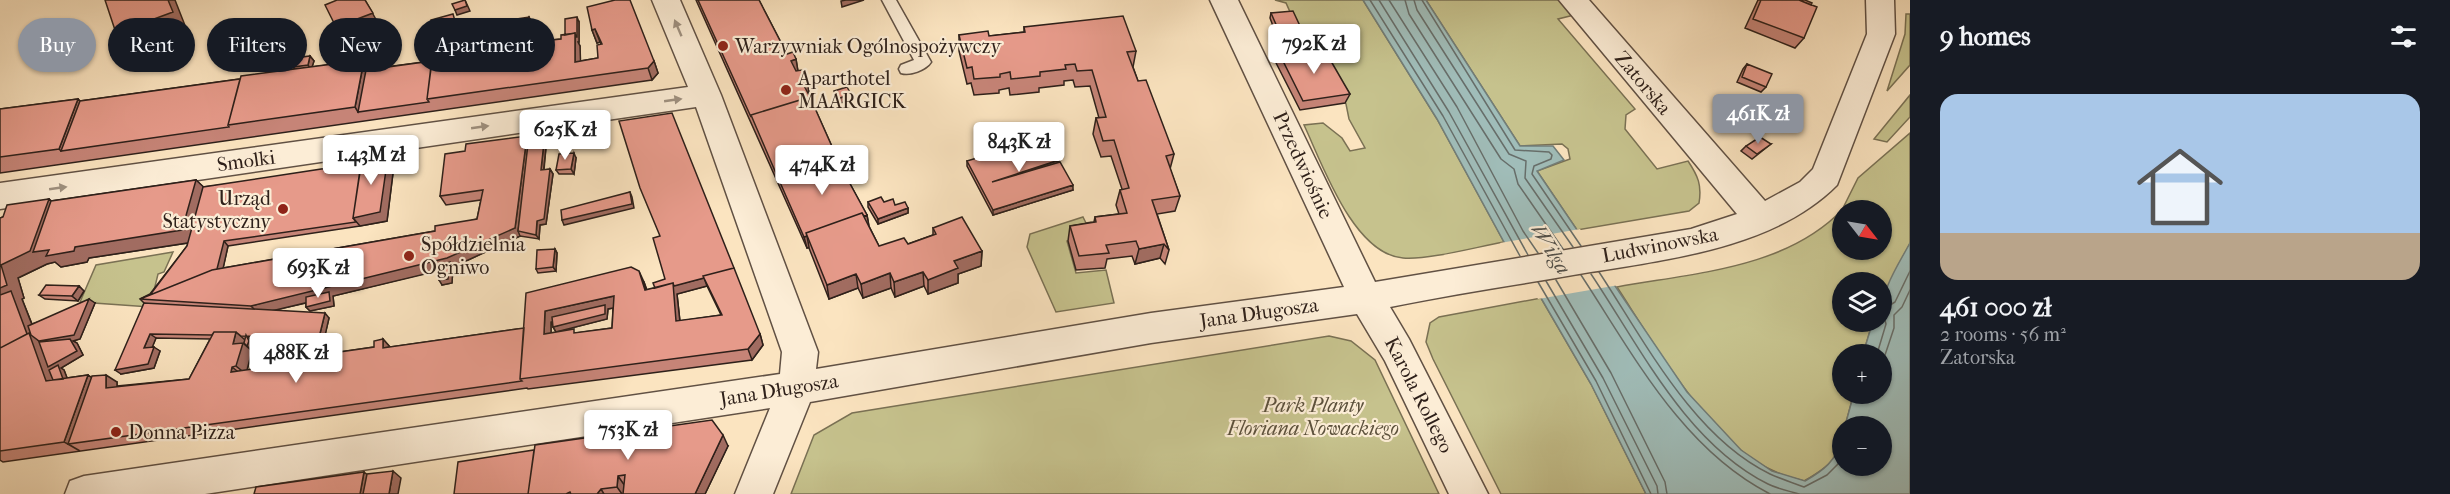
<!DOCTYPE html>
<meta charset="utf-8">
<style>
:root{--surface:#171b24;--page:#20242c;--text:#f1f3f6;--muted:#9ea1a6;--line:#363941;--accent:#8c9099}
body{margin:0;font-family:"IM FELL French Canon",serif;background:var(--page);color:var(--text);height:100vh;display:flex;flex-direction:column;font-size:22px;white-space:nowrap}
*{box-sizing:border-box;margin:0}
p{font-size:20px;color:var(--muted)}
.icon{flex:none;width:33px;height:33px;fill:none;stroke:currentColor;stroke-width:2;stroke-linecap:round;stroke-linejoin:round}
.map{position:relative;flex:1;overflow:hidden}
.sheet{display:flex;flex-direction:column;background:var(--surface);width:540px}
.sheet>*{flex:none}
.banner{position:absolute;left:18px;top:18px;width:570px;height:54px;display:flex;gap:12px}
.needle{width:39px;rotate:121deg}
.buttons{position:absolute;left:1832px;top:200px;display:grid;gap:12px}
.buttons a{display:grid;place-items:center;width:60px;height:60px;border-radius:50%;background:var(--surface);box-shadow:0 2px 4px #0004;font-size:30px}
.price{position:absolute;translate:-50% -51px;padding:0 14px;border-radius:6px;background:#fff;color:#222;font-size:20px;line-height:39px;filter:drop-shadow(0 2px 3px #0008)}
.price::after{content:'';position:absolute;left:50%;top:36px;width:18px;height:14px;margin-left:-9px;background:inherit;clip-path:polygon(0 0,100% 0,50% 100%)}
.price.active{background:var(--accent);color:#fff}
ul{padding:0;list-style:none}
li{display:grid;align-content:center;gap:12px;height:318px;padding:0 30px}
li+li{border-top:2px solid var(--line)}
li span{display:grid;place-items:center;height:186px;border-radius:18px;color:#555}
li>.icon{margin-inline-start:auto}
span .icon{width:108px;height:108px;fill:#fffc;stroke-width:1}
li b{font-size:26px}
h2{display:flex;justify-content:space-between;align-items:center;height:72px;padding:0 30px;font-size:26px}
.chip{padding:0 21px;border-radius:27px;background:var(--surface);box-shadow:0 2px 4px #0004;font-size:21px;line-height:54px}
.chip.active{background:var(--accent);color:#fff}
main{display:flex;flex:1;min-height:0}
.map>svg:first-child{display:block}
.green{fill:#c6c28d;stroke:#7a7154;stroke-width:1.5}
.water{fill:#a0bdb9;stroke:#727e79;stroke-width:1.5}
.pier{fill:#fbe4c0}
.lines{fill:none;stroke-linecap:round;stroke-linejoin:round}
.shore{stroke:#676e6a;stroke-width:1.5}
.lane-casing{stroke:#615144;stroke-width:3}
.street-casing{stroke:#615144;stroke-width:3}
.lane{fill:#fcedd6;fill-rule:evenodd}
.street{fill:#fcedd6;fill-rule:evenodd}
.wall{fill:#c68477;stroke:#2e201a;stroke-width:1.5;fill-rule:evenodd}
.shaded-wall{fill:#a16c61;stroke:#2e201a;stroke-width:1.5}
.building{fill:#e69a8a;stroke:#2e201a;stroke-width:1.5;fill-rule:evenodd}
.oneway{fill:#9f9181}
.poi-dot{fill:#8f2418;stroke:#fcedd6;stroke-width:2}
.labels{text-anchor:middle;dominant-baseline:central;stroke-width:4.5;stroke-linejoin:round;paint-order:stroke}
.poi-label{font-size:20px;fill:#2e201a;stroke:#fcedd6;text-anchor:start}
.street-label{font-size:20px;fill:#2e201a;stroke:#fcedd6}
.park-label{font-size:20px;font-style:italic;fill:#5c513c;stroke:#fcedd6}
.water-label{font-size:21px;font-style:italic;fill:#504f4a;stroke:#fcedd6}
</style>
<main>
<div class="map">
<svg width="1910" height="494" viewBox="0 0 1910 494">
<rect width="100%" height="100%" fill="#fbe4c0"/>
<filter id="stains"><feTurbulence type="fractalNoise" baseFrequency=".00333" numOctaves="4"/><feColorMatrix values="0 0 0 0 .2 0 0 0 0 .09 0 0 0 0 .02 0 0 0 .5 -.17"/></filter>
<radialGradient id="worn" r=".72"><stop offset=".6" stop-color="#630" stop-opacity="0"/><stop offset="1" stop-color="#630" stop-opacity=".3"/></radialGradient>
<path class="green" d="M1275 0H1363L1437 119 1504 242C1476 247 1429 260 1403 258 1353 254 1322 163 1304 125L1323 123 1342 138 1350 151 1365 148 1349 119 1346 104 1316 49 1307 50 1286 3Z
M1426 0H1562L1574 15 1558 19 1635 109 1626 115 1625 129 1657 169 1688 161C1698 176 1702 185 1699 203L1689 211 1577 230 1537 171 1570 159 1568 149 1562 144 1520 146Z
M1906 14H1910V65L1887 91 1905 34Z
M1910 95V117L1887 142 1874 139Z
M1910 133V243L1881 301V282H1842V321H1873L1863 354H1842V393H1854L1845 426H1842C1842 458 1830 466 1804 481 1794 478 1783 476 1774 471 1712 445 1653 342 1617 287 1693 273 1785 269 1842 210V249H1881V210H1842L1858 178Z
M1083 217 1086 223 1091 222 1096 230 1092 236 1067 241 1076 273 1106 270 1114 303 1056 312 1027 247 1030 234Z
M173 252 164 272 158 274 150 307 80 302 96 265Z
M1541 298 1591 384 1646 494H1501L1433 359 1426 342 1430 323 1439 317Z
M1329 336 1351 341 1375 360 1439 494H791L814 435 852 413Z"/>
<path class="water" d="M1363 0H1426L1520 146H1553L1564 160 1537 171 1687 392 1741 450 1772 471 1805 481C1824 470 1836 461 1842 439V465H1881V426H1845L1854 393H1881V354H1863L1873 321H1881C1881 290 1895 270 1910 243V494H1646L1591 384 1541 298 1504 242 1437 119Z"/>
<path class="pier" d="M1580 229 1619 285 1538 299 1500 243Z"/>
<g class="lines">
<path class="shore" d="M1370 0 1443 116 1520 256
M1379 0 1449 112 1528 255
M1389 0 1457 107 1523 231 1538 253
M1405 0 1409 14 1501 159 1514 169 1518 184 1563 249
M1414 0 1417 10 1509 154 1526 161 1525 178 1573 247
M1422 0 1515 150 1549 152 1552 155 1551 159 1534 166 1532 174 1581 246
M1599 272C1644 340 1693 437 1770 474 1781 479 1793 483 1804 487L1827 475 1842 460
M1591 274C1640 347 1686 443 1768 484 1778 489 1789 491 1799 494
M1581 275C1633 354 1682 449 1770 494
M1556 280 1611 373 1665 482 1667 494
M1546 281 1603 378 1657 486 1658 494
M1538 282 1596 381 1651 494
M1877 354 1886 324 1882 310 1895 302 1910 271
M1881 367 1894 328V315L1902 307 1910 290"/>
<defs>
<path id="lane" d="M882 0H896L931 62C926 70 910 76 901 73L899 69 901 65 914 60Z"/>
<path id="street" d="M652 0H680L721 95 818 352 816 369 1151 313 1344 287 1210 0H1238L1375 282 1691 229 1737 214 1559 0H1589L1765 201 1800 182 1813 169 1867 34 1866 0H1894L1895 34 1837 185C1774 249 1663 260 1579 274 1516 285 1453 294 1390 307L1409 339 1488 494H1449L1385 361 1357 314 1151 343 810 402 773 494H735L770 408 205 494H65L70 481 84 476 780 374 782 352 696 107 0 209V183L688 87Z"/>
</defs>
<use href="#lane" class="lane-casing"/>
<use href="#street" class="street-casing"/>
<use href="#lane" class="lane"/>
<use href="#street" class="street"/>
</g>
<path class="wall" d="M696 0H759L787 54 796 59 798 71 807 80 809 93H808L834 151 851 154 852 163 860 167V172L853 175V178L848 180 867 215 869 226 879 246 908 244 933 235V228L982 251 981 266 958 274V283L928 294 924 286 895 297 891 288 863 298 858 288 829 299 809 248H807Z
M1758 0H1805L1804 38 1795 48 1745 28Z
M1271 13 1300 26 1298 31 1276 34 1270 18Z
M529 17 535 29V42L561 39 579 22V42H578L580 46V61L598 58 601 44 600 42 597 43 592 30 654 61 658 73 652 80 0 173V109L78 99 80 101 240 79 295 69 293 67 310 56 314 61 312 67 364 60 370 69 432 61 501 48Z
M1024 27 1136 51 1133 67 1138 81 1174 154 1170 169 1180 196 1175 211 1157 214 1169 250 1165 264 1160 258 1135 264 1132 256 1107 259 1105 268 1076 270 1068 241 1070 226 1094 222 1095 217 1119 214 1116 205 1120 190 1122 189 1111 156 1101 157 1093 134 1096 118H1099L1090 86 1075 87 1073 80 1064 81V85L1039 88V92L1010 95 1009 88 999 90V93L974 95 971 83 967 84 959 51V35L989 36 1024 32Z
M1273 50H1320L1350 94 1345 103 1300 110 1272 55Z
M1747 64 1766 87 1761 92 1737 82 1743 69Z
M531 144 546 147 544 170 550 169 553 174 546 224 540 225 539 239 520 236 453 267 452 283 442 285 439 270 333 296 334 306 310 311 306 307V303L275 310 329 318 320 355 374 347 383 339 390 347 524 328 644 282 647 290 655 288 665 279 660 236 760 334 763 345 752 360 528 389 527 388 3 462 0 460V218L49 199 51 201 196 180 203 187 394 165 387 221 360 226 228 246 223 268 435 231 477 219 481 200 446 205 440 196ZM188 243 187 246 150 294 140 299 144 303 121 374 154 368 160 351 152 347 156 338 210 339 189 379 117 386V382L92 378 88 375 67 378 64 370 61 368 83 355 77 343 73 341 80 339 95 303 32 324 22 299 24 298 18 278 47 264 55 262 61 267 87 262 89 258ZM707 286 721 315 680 321 677 294ZM613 308 612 328 576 333H551V322H552L553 327 556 332 607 319 608 309ZM251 340 278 341 276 346 280 350 295 351 300 342H311L307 355 310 357 309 361 247 370 254 345Z
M1771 144 1752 159 1741 151 1746 146Z
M576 158 574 174H559L556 170Z
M967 161 1059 162 1073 190 993 215 967 166Z
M868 202H884L908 208V213L878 224 868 207Z
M555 249 557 253 556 271 538 273 536 269Z
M79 286 84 291 78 301 45 299 39 295Z
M728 446 705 494H454Z"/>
<path class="shaded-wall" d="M168 0H175L186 28 130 49 116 33Z
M365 0 378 23 342 37 336 27Z
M465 0 470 11 457 15 455 10Z
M846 0H864L842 7 841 1Z
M529 17 535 29 534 46 520 43 519 38Z
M577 17 579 22V42H578L580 46 581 74 575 62V37Z
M459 21 464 34 443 41 440 36Z
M437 26 440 32 436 33 433 28Z
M595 29 600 42 597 43 592 30Z
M310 56 314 61 311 70 308 65Z
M796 59 798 72 793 73 791 61Z
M364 60 373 74 358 112 355 107Z
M654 61 658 73 652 80 648 68Z
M807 80 809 93 804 94 802 82Z
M851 94 852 99 838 104 837 99Z
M78 99 92 113 61 151 59 149Z
M527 136 532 145 518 231 520 236 453 267 452 283 442 285 439 280 450 268 333 296 334 306 310 311 306 307 330 297 259 314 251 306 515 228Z
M544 142 546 147 543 175 541 170Z
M574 153 576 158 574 174 571 169Z
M851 154 853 168 860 167V172L853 175V178L844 181 779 180 778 178Z
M388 156 394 165 387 221 360 226 353 218Z
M1059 160 1058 165 992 182Z
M550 169 553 174 546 224 540 225 539 239 536 235 537 221Z
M196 180 208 191 194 242 89 258 87 262 61 267 55 262 47 264 18 278 24 298 22 299 38 340 89 299 95 303 80 339 73 341 77 343 83 355 61 368 64 370 69 383 46 381 0 308V288L1 265 49 199 65 212 75 247Z
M1073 185V190L993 215V210Z
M630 192 632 197 634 208 564 225 562 220Z
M908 208V213L878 224V219Z
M867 215 869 227 808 236Z
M807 236 809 247 807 248 804 237Z
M224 241 228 246 221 278 166 300Z
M1164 244 1160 258 1135 264 1139 249Z
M555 249 557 253 556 271 553 267Z
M982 251 981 266 958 274V283L928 294V280L954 261Z
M639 271 644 282 650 301 645 290Z
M923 272 924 286 895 297 894 282Z
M890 273 891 288 863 298 861 284Z
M856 274 858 288 829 299 827 285Z
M704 278 707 286 677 294 681 332 655 290Z
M79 286 84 291 78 301 72 296Z
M614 296 619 307 608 309 607 319 556 332 553 327 605 310 551 322V344L544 334 545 311Z
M325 313 329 318 320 358 315 354Z
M236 332 245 340 244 344 252 351 246 374 236 366 233 344Z
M150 334 156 338 150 353 144 348Z
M760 334 763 345 752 360 748 349Z
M246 335 251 340 254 345 252 351 247 346Z
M296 337 300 342 295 351 291 347Z
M383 339 390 347 383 348Z
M154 347 160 351 154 368 121 374 115 370Z
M232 367 241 374 231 372Z
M88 375 103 386 68 444 80 451 64 442Z
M106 375 117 382V395L106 388Z
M723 435 728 446 705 494H695Z
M393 471 401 478 398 494H389Z
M364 472 375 481 372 494H360Z
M618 476 625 486 624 494H622L617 487Z
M601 489 604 494H597Z"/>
<path class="building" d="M105 0H168L173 12 116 33Z
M337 0H365L373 13 336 27 325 5Z
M465 0 467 6 455 10 452 4Z
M615 0H630L654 61 648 68 427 99 432 58 501 48 503 21 529 17V34L519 38 520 43 561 39V35L575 33V62L598 58 597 45 602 44 595 29 592 30 587 7Z
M698 0H759L787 54 793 52 796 59 791 61 796 71 802 70 807 80 802 82 810 97 751 115V117Z
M1761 0H1799L1817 7 1804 38 1753 19Z
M1799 0H1805L1812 3 1811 5Z
M1293 11 1300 26 1278 29 1271 13Z
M453 14 455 21 449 23 459 21 462 29 440 36 437 26 433 28 431 20Z
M1123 16 1136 51 1127 52 1138 81 1146 80 1174 154 1166 156 1180 196 1152 200 1169 250 1164 244 1139 249 1136 241 1106 245 1109 253 1079 256 1070 226 1096 222 1095 217 1127 213 1120 190 1129 188 1114 140 1103 141 1096 118 1106 117 1092 70 1077 71 1075 64 1065 65 1066 69 1040 72V76L1011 79 1010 72 1000 74V77L974 79 972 67 967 68 959 35 988 31 989 36 1025 32 1024 27Z
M577 17V37H576L575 33 565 35V19Z
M1317 44 1320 50 1280 55 1278 60 1273 50Z
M1324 49 1350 94 1303 101 1280 55Z
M310 56 308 65 293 67 295 58Z
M364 60 355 107 228 125 241 76Z
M432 61 427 99 429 102 358 112 366 70Z
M1747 64 1772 74 1766 87 1742 77Z
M240 79 228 125 229 127 61 151 80 101Z
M847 87 851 94 837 99 834 91Z
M810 97 834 151 847 147 851 154 778 178 751 115Z
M78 99 59 149 0 157V109Z
M672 113 734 268 703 276 704 278 674 286 673 283 655 288 653 283 665 279 653 238 660 236 640 188 619 121Z
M527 136 515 228 447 258 251 306 140 299 212 270 435 231V226L477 219 483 190 440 196 445 154 465 151 466 144Z
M1046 137 1059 160 992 182 1060 162 1073 185 993 210 967 161Z
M1760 137 1771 144 1757 154 1746 146Z
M544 142 541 170 550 169 544 219 537 221 536 235 518 231 528 144Z
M574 153 571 169 556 170 559 154Z
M388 156 380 212 353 218 362 159Z
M848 157 852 166 842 169 867 215 864 216 862 213 806 233 807 236 804 237 779 180Z
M857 161 860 167 852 170 851 164Z
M361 163 353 218 356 222 224 241 217 269 212 270 150 295 187 246 203 187Z
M196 180 182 230 75 247 74 251 46 256 49 250 33 252 51 201Z
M630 192 632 204 562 220 561 210Z
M881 197 884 202 893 199 895 205 905 202 908 208 878 219 868 202Z
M49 199 30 251 1 265 7 285 0 288V218L3 217 7 205Z
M862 213 879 246 904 238 908 244 936 234 933 228 962 217 982 251 954 261 958 268 928 280 923 272 894 282 890 273 861 284 856 274 827 285 806 233Z
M555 249 553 267 536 269 537 250Z
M450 262 448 279 439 280 440 265Z
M631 267 639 271 645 290 673 283 676 321 722 315 703 276 734 268 760 334 748 349 520 379 526 293ZM614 296 612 328 574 333V329L544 334 545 311Z
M46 285 79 286 72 296 39 295Z
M11 291 27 334 0 348V295Z
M329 292 330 301 306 307V297Z
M89 299 74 335 39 341 31 335 28 326Z
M144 303 325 313 315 354 307 355 312 338 296 337 291 347 276 346 280 337 241 336 236 332H214L212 335 150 334 144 348 154 347 148 364 115 370Z
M605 305V314L553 327 552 317Z
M524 328 520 379 522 381 68 444 92 376 106 375V388L189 379 214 332H236L233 344 243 343 236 366 232 367 231 372 309 361 311 356 374 347V341L383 339V348Z
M29 333 46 381 88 375 64 442 0 451V348Z
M246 335 249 341 247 346 244 343Z
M70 339 77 351 48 367 39 342Z
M58 365 63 379 53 380 49 370Z
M712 420 723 435 695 494H623L625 475 618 476 617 487 601 489 597 494H571L570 492 566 494H528L535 445Z
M534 450 528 494H454L458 462Z
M393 471 389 494H363L367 474Z
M364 472 360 494H254L256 487Z"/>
<defs><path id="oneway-solid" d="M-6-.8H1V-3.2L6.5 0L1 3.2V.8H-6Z" transform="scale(1.5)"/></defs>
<g class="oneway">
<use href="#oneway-solid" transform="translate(678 28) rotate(-113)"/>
<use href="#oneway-solid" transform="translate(673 100) rotate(-8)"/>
<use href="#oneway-solid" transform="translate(480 127) rotate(-8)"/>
<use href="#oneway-solid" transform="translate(58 188) rotate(-8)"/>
</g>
<g class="poi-dot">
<circle cx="723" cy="46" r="6"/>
<circle cx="786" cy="90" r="6"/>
<circle cx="283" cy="209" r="6"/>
<circle cx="409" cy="256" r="6"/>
<circle cx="116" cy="432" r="6"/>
</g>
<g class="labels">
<g class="poi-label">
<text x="735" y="46">Warzywniak Ogólnospożywczy</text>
<text x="798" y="78">Aparthotel<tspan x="798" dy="23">MAARGICK</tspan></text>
<text x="271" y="198" text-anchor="end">Urząd<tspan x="271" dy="23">Statystyczny</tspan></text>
<text x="421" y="244">Spółdzielnia<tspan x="421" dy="23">Ogniwo</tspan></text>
<text x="128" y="432">Donna Pizza</text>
</g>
<g class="street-label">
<text transform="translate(1643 83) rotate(50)">Zatorska</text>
<text transform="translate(246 161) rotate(-8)">Smolki</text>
<text transform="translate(1303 165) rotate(65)">Przedwiośnie</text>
<text transform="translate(1660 245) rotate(-11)">Ludwinowska</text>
<text transform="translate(1259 313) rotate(-8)">Jana Długosza</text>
<text transform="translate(779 390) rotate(-9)">Jana Długosza</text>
<text transform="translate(1419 395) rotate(63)">Karola Rollego</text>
</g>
<g class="park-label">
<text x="1313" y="405">Park Planty<tspan x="1313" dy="23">Floriana Nowackiego</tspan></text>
</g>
<g class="water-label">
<text transform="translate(1551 249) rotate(58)">Wilga</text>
</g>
</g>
<rect width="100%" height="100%" filter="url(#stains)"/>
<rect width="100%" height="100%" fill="url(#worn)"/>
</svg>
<div class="buttons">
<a><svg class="needle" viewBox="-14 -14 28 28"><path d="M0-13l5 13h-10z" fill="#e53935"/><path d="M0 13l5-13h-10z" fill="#9ea1a6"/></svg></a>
<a><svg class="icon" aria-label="layers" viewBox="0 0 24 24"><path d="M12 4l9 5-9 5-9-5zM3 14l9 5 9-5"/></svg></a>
<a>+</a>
<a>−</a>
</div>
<b class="price" style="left:1314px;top:75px">792K zł</b>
<b class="price active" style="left:1758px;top:145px">461K zł</b>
<b class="price" style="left:565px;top:161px">625K zł</b>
<b class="price" style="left:1019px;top:173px">843K zł</b>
<b class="price" style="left:371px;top:186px">1.43M zł</b>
<b class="price" style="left:822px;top:196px">474K zł</b>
<b class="price" style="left:318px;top:299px">693K zł</b>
<b class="price" style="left:296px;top:384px">488K zł</b>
<b class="price" style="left:628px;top:461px">753K zł</b>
<div class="banner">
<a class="chip active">Buy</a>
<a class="chip">Rent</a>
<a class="chip">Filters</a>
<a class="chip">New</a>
<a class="chip">Apartment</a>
</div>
</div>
<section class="sheet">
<h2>9 homes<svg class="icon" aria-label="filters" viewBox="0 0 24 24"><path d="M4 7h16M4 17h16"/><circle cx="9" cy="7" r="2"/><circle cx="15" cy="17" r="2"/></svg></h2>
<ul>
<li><span style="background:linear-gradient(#a9c7e8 75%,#b9a48a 0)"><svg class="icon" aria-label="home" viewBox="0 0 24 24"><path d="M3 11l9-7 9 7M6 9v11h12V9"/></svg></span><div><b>461 000 zł</b><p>2 rooms · 56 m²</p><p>Zatorska</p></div></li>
</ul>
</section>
</main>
